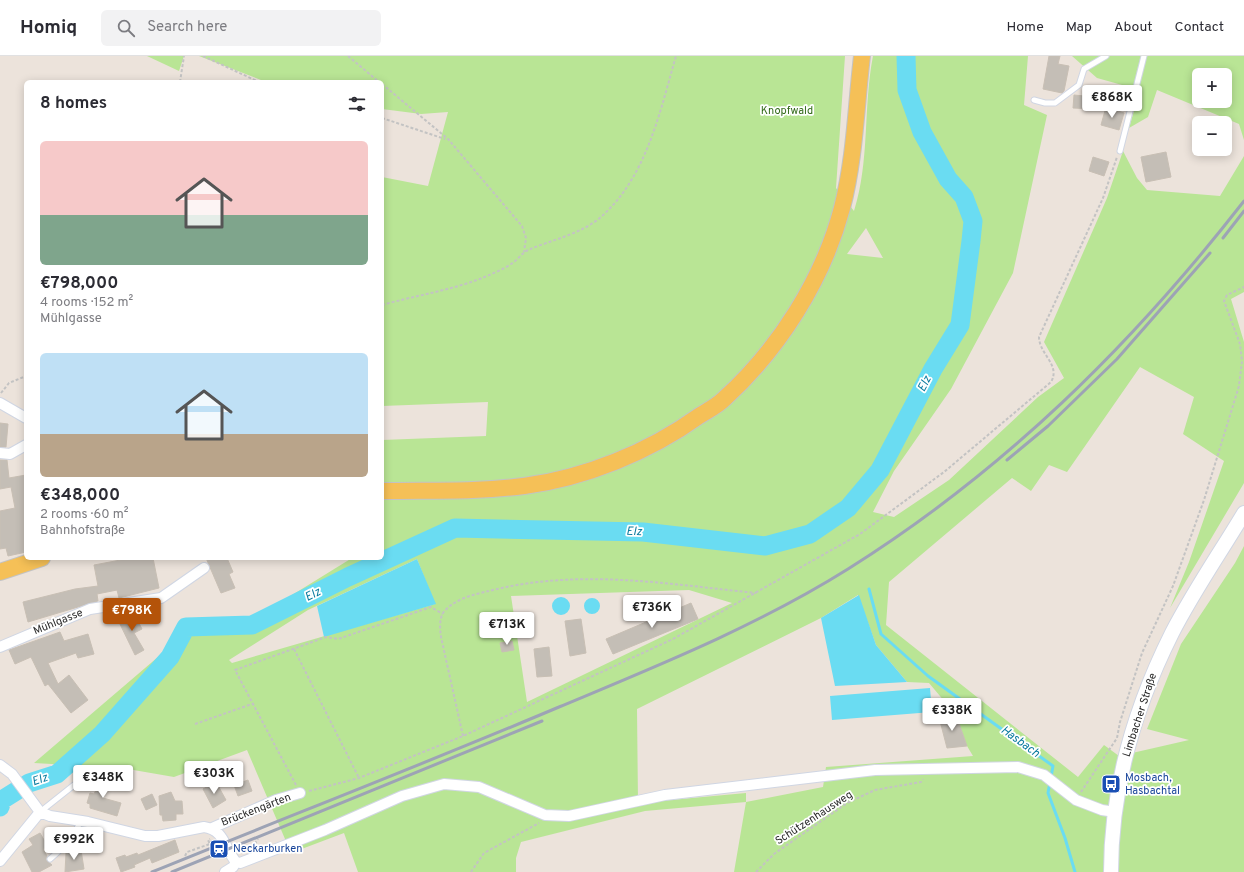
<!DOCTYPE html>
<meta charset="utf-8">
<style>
:root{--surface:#fff;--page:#f2f2f3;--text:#2b2b33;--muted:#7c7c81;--line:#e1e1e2;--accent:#b45309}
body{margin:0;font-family:Overpass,sans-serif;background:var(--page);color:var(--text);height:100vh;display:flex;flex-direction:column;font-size:15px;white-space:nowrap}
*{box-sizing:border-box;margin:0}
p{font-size:13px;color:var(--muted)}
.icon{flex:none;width:22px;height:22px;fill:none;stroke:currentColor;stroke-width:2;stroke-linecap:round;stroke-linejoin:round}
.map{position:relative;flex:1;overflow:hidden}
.drawer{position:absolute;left:24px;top:24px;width:360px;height:480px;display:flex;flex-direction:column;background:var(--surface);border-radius:6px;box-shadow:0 2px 10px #0003}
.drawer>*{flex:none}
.tools{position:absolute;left:1192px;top:12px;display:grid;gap:8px}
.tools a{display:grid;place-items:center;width:40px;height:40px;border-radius:6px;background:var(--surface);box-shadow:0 2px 10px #0003;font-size:20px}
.price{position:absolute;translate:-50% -34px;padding:0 9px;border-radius:4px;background:#fff;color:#222;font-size:13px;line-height:26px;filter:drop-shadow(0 1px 2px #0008)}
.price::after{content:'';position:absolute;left:50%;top:24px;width:12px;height:9px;margin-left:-6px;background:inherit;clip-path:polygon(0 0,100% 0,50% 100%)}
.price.on{background:var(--accent);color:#fff}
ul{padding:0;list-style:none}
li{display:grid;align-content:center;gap:8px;height:212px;padding:0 16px}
li span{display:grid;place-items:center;height:124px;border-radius:6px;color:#555}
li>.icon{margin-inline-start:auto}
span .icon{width:72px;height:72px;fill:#fffc;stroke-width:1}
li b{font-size:17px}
h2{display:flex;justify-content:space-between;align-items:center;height:48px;padding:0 16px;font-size:17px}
header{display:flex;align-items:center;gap:24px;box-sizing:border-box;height:56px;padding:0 20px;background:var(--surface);border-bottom:1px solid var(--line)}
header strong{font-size:19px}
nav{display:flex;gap:22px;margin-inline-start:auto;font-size:14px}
.search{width:280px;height:36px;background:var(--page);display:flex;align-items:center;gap:10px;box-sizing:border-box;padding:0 14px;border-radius:6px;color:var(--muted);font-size:15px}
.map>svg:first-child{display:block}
.green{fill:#b9e595;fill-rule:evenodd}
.water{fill:#6adcf2}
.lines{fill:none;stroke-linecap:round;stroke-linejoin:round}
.stream{stroke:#6adcf2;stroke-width:3}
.river{stroke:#6adcf2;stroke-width:19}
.building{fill:#c4beb6;stroke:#c8bfb4}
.lane-casing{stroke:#d0d6e3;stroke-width:7}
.street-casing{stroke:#d0d6e3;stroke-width:12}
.secondary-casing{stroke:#d0d6e3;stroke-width:16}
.primary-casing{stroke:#c3c3c3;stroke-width:18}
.path{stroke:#c3c3c3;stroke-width:2;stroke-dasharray:3 2;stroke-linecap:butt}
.lane{stroke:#fff;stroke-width:5}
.street{stroke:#fff;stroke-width:10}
.secondary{stroke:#fff;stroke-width:14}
.primary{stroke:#f5c057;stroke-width:16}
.rail{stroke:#9da3b5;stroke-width:3}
.labels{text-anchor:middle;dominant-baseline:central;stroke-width:3.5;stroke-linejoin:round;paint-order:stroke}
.park-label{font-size:11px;fill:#316917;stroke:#fff}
.street-label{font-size:11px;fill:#292929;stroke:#fff}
.transit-label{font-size:11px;fill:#164399;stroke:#fff;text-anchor:start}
.water-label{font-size:12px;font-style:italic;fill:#097a9e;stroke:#fff}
</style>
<header>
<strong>Homiq</strong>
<div class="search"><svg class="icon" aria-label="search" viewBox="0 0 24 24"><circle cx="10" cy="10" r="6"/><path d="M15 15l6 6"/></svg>Search here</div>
<nav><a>Home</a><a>Map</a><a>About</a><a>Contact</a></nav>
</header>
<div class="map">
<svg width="1244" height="816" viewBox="0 0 1244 816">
<rect width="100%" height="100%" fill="#ece3db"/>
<path class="green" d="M147 0H184L179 15Z
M199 0H845L836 132 854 155C870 105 863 51 873 0H1028L1024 49 1047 59 1013 217 951 333 894 415 873 456 894 461 949 424 1038 341 1064 322 1044 286 1107 142 1123 95 1137 122 1147 134 1220 140 1244 100V236L1231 243 1244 286V427L1170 552 1189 506 1224 405 1183 378 1194 341 1140 311 1067 416 1049 409 1031 435 1012 422 889 526 886 569 1078 721 1104 689 1119 700 1189 684 1147 673 1181 588 1235 507 1244 490V816H734L746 746 645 755 521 786 516 802V816H358L344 777 291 797 247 694 174 721 122 712 34 707 193 571 253 563 352 502H382V384L486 380 488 346 382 350V121L428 130 448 56 421 58 382 53V26H266ZM866 172 883 202 847 198ZM417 503 435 548 232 607 229 604 308 554ZM689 534 732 547 527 646 511 540ZM858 539 876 589 907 626 929 627 956 659 967 690 973 700 826 711 823 731 746 746V737L638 747 637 653 821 562Z
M1072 0H1244V84L1239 68 1157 34 1148 61 1129 72 1140 34 1097 22ZM1199 19H1225V45H1199Z"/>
<path class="water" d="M417 503 436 548 324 581 317 550Z
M859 539 876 589 907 626 835 630 821 562Z
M552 550a9 9 0 1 1 18 0a9 9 0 1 1-18 0Z
M584 550a8 8 0 1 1 16 0a8 8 0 1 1-16 0Z
M930 632 932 656 832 664 830 640Z"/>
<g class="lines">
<path class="stream" d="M869 533 881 578 928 620 1053 710 1051 721
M1050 726 1048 737 1065 782 1075 816
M0 745 2 744"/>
<path class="river" d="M0 751 2 744 29 727 57 718 102 678 170 601 186 571 252 569 348 521 455 472 643 476 765 490 810 478 848 452 880 414 933 313 960 269 971 185 973 165 964 141 948 123 922 76 907 34 906 0"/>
</g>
<path class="building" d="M1049 0H1060L1058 8 1069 10 1064 35 1062 37 1043 33Z
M1074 39 1095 41V53L1073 52Z
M1106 51 1124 57 1119 74 1101 69Z
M1166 96 1171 121 1146 126 1141 101Z
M1093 101 1109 106 1104 120 1089 115Z
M0 367 8 368 6 391H0Z
M0 404H7L9 422 26 419V496L8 500 6 492 0 493V455L15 452 11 431 0 433Z
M131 502H153L159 532 119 542 117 534 97 538 98 545 28 566 23 546 75 533 98 530 94 509Z
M206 502H227L233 516 229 518 235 532 221 537Z
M691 547 698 563 613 598 606 583Z
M133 556 142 573 134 577 144 594 135 599 118 564Z
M581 563 586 597 570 600 565 565Z
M60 576 64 585 88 578 94 598 78 602 76 597 48 607 58 628 69 619 88 644 71 657 48 628 45 630 31 601 15 608 9 594Z
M512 585 514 594 502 596 500 587Z
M549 591 552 620 537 621 534 593Z
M956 659 967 690 947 692 939 661Z
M99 719 109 722 103 742 121 747 117 760 90 752V748L87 747 90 737 94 738 97 732Z
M248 724 252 735 238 740 234 729Z
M216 726 226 744 213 752 203 733Z
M171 736 175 745H182L183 758H176V764L163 765 162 759H160L159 740Z
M152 738 157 749 146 754 141 743Z
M40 777 48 791 43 793 47 800 46 804 52 809 39 816H32L22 796 33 789 29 783Z
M175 784 179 796 152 807 150 802 134 809 135 811 121 816 116 802 125 799 126 801 137 797 138 799Z
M81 794 84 813 65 816 66 797Z"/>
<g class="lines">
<defs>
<path id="lane" d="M1034 44 1045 47H1055L1079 29 1084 13 1106 0
M1120 95 1144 0
M40 756 74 729 93 730
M50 803C64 791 74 781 81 764"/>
<path id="street" d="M0 347 26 362
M0 397 10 398 26 389
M0 591 90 553 161 542 204 512
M0 709 12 718 40 756 50 760 88 766 145 780H158L204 771C225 774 224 792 236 806
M212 772 276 744 300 737
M0 805 40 756
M236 806 240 807 325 774 402 740 444 728 479 731 545 759 569 760 665 739 875 714 1018 711 1044 719 1076 744 1102 754 1115 756
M225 816 233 811 236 806"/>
<path id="secondary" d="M1111 816C1111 732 1135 651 1172 577 1193 536 1220 497 1244 457"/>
<path id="primary" d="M382 435C429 434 477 436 524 430 585 422 649 396 699 360 707 355 717 350 724 343 779 293 823 224 842 152 855 102 856 50 862 0
M0 516 42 502"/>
</defs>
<use href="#lane" class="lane-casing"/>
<use href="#street" class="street-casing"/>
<use href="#secondary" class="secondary-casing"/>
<use href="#primary" class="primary-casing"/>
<path class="path" d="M203 0 259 26
M348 0 379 26
M180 26 184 0
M382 28 448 83 522 170 526 182 524 196
M382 62 445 83
M382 249C417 239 454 234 487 220 496 216 506 212 514 206 519 202 522 197 528 194 551 184 582 178 602 160 647 120 660 55 676 0
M1 337 9 327 26 320
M294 593 359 722
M195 668 252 648
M463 680 441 581C440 573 439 564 443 557 452 544 474 538 489 535 578 512 667 528 756 537
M296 729 235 614 326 581 338 583 431 551 443 558
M309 735 359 722 463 680 673 583 860 478 944 416 1051 326C1061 309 1039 298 1039 281L1103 142 1117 101
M1081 736 1117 682 1120 666 1142 597 1173 530 1204 444 1239 330 1242 305 1240 288 1224 245 1227 239 1244 231
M252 792 258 783
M185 800 187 796 210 788 208 784 210 783
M471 816 484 797 539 767
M756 816 774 798 847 747 875 734 921 726 923 723"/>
<use href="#lane" class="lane"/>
<use href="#street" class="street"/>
<use href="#secondary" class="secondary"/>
<use href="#primary" class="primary"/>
<path class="rail" d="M1223 182 1244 155
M1007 404 1048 370 1117 303 1210 197
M152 816C287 761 424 708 559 651 657 610 757 570 848 513 1004 415 1131 290 1244 145
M172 816 542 665"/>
</g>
<defs>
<symbol id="bus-square" viewBox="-11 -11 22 22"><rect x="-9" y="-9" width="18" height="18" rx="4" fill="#1a4fb4" stroke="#fff"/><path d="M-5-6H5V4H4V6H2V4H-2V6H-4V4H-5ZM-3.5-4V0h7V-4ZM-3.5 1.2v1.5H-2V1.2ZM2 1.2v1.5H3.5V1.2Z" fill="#fff"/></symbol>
<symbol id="station-square" viewBox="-11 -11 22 22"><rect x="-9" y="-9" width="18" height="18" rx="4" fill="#1a4fb4" stroke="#fff"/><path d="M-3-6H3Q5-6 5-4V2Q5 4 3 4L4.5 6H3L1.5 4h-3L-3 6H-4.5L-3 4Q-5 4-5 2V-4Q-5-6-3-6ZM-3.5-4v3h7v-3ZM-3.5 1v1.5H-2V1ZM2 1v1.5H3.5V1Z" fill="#fff"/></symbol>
</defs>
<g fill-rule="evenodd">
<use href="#bus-square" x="1100" y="717" width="22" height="22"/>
<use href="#station-square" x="208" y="782" width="22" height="22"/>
</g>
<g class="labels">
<g class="park-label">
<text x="787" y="55">Knopfwald</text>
</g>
<g class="street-label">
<text transform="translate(58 566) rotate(-22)">Mühlgasse</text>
<text transform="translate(1140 659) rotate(-72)">Limbacher Straße</text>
<text transform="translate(256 754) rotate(-21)">Brückengärten</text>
<text transform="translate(814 762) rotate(-33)">Schützenhausweg</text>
</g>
<g class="transit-label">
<text x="1125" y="722">Mosbach,<tspan x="1125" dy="13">Hasbachtal</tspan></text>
<text x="233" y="793">Neckarburken</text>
</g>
<g class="water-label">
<text transform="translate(925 328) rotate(-62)">Elz</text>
<text transform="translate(634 476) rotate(2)">Elz</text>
<text transform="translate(313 539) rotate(-27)">Elz</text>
<text transform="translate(1020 686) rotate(36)">Hasbach</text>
<text transform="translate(40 724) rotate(-19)">Elz</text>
</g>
</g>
</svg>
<div class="tools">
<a>+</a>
<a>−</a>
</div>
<b class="price" style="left:1112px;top:63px">€868K</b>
<b class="price" style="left:652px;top:573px">€736K</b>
<b class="price on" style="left:132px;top:576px">€798K</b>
<b class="price" style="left:507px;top:590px">€713K</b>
<b class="price" style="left:952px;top:676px">€338K</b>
<b class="price" style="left:214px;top:739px">€303K</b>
<b class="price" style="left:103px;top:743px">€348K</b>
<b class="price" style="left:74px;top:805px">€992K</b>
<section class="drawer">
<h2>8 homes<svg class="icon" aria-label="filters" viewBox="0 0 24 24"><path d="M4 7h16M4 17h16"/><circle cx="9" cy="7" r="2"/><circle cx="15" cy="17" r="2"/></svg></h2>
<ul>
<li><span style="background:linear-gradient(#f6c9c9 60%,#7fa58c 0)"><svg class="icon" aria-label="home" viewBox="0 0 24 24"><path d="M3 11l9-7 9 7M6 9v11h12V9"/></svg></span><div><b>€798,000</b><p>4 rooms · 152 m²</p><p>Mühlgasse</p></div></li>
<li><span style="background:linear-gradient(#bfe0f5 65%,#b9a48a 0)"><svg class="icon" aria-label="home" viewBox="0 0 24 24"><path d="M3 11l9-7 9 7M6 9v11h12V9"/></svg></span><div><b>€348,000</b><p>2 rooms · 60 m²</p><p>Bahnhofstraße</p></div></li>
</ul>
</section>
</div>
